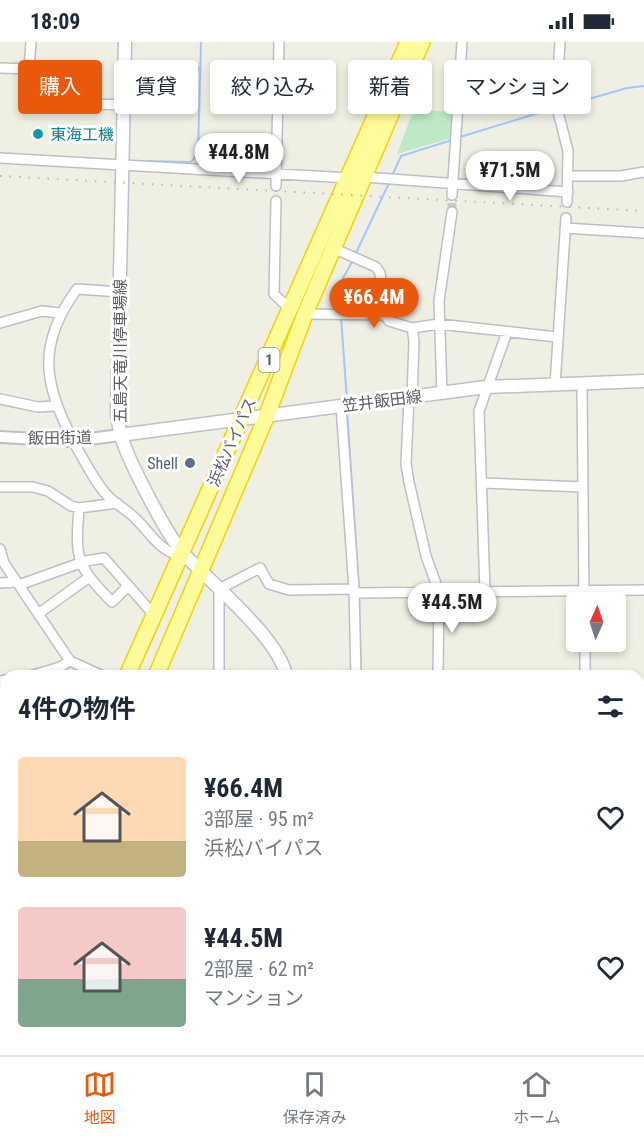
<!DOCTYPE html>
<html lang="ja">
<meta charset="utf-8">
<style>
:root{--surface:#fff;--page:#f6f6f7;--text:#1f2937;--muted:#747a83;--line:#e0e1e3;--accent:#ea580c}
body{margin:0;font-family:"Roboto Condensed","Noto Sans JP",sans-serif;background:var(--page);color:var(--text);height:100vh;display:flex;flex-direction:column;font-size:22px;white-space:nowrap}
*{box-sizing:border-box;margin:0}
p{font-size:20px;color:var(--muted)}
.icon{flex:none;width:33px;height:33px;fill:none;stroke:currentColor;stroke-width:2;stroke-linecap:round;stroke-linejoin:round}
.map{position:relative;flex:1;overflow:hidden}
.panel{position:absolute;left:0px;top:628px;width:645px;height:386px;display:flex;flex-direction:column;background:var(--surface);border-radius:18px 18px 0 0;box-shadow:0 3px 9px #0003}
.panel>*{flex:none}
.banner{position:absolute;left:18px;top:18px;width:609px;height:54px;display:flex;gap:12px}
.needle{width:39px;rotate:3deg}
.controls{position:absolute;left:566px;top:550px;display:grid;gap:12px}
.controls a{display:grid;place-items:center;width:60px;height:60px;border-radius:6px;background:var(--surface);box-shadow:0 3px 9px #0003;font-size:30px}
.price{position:absolute;translate:-50% -51px;padding:0 14px;border-radius:21px;background:#fff;color:#222;font-size:20px;line-height:39px;filter:drop-shadow(0 2px 3px #0008)}
.price::after{content:'';position:absolute;left:50%;top:36px;width:18px;height:14px;margin-left:-9px;background:inherit;clip-path:polygon(0 0,100% 0,50% 100%)}
.price.active{background:var(--accent);color:#fff}
ul{padding:0;list-style:none}
li{display:flex;align-items:center;gap:18px;height:150px;padding:0 18px}
li span{display:grid;place-items:center;flex:none;width:168px;height:120px;border-radius:6px;color:#555}
li>.icon{margin-inline-start:auto}
span .icon{width:72px;height:72px;fill:#fffc;stroke-width:1}
li b{font-size:26px}
h2{display:flex;justify-content:space-between;align-items:center;height:72px;padding:0 18px;font-size:26px}
.tag{padding:0 21px;border-radius:6px;background:var(--surface);box-shadow:0 3px 9px #0003;font-size:21px;line-height:54px}
.tag.active{background:var(--accent);color:#fff}
.status{display:flex;justify-content:space-between;align-items:center;height:42px;padding:0 30px;background:var(--surface);direction:ltr}
.status svg{height:16px;fill:currentColor}
.menu{display:flex;justify-content:space-around;align-items:center;height:84px;border-top:2px solid var(--line);background:var(--surface);font-size:16px;color:var(--muted)}
.menu a{display:grid;justify-items:center;gap:3px}
.menu .active{color:var(--accent)}
.map>svg:first-child{display:block}
.green{fill:#bdeac5}
.lines{fill:none;stroke-linecap:round;stroke-linejoin:round}
.stream{stroke:#a4c6ff;stroke-width:2}
.minor-tunnel{stroke:#cbcbc4;stroke-width:9;stroke-dasharray:9 4.5;stroke-linecap:butt}
.service-casing{stroke:#bdbfc6;stroke-width:8}
.minor-casing{stroke:#bdbfc6;stroke-width:12}
.tertiary-casing{stroke:#bdbfc6;stroke-width:14}
.secondary-casing{stroke:#bec0c8;stroke-width:15}
.trunk-casing{stroke:#f3d500;stroke-width:18}
.service{stroke:#fff;stroke-width:4.5}
.minor{stroke:#fff;stroke-width:9}
.tertiary{stroke:#fff;stroke-width:10}
.secondary{stroke:#fff;stroke-width:12}
.trunk{stroke:#fefb9a;stroke-width:15}
.rail{stroke:#b7b7b9;stroke-width:2;stroke-dasharray:1.5 8;stroke-linecap:butt}
.culture-dot{fill:#0f9aa8;stroke:#fff;stroke-width:2}
.service-dot{fill:#5c6f8a;stroke:#fff;stroke-width:2}
.labels{text-anchor:middle;dominant-baseline:central;stroke-width:6;stroke-linejoin:round;paint-order:stroke}
.shield{fill:#fff;stroke:#8c8e94;stroke-width:1.5}
.shield-label{font-size:15px;font-weight:bold;fill:#5b5e66}
.culture-label{font-size:16px;fill:#0d838f;stroke:#fff;text-anchor:start}
.street-label{font-size:16px;fill:#5b5e66;stroke:#fff}
.service-label{font-size:16px;fill:#4e5e75;stroke:#fff;text-anchor:end}
</style>
<div class="status"><b>18:09</b><svg viewBox="0 0 49 12"><path d="M0 12V9h3v3zM5 12V6h3v6zM10 12V3h3v9zM15 12V0h3v12zM26 1h20v11H26zM47 4h2v5h-2z"/></svg></div>
<div class="map">
<svg width="644" height="1013" viewBox="0 0 644 1013">
<rect width="100%" height="100%" fill="#f0efe3"/>
<path class="green" d="M414 67 453 70 451 96 397 112Z"/>
<g class="lines">
<path class="stream" d="M561 65 627 46 644 44
M460 95 555 66
M144 119 191 120 198 111 201 0
M392 134 401 114 452 98
M355 213 390 139
M341 269V240L353 218
M341 275 347 359
M347 368 359 548
M359 553 361 634
M0 858 6 857
M368 1008V1013"/>
<path class="minor-tunnel" d="M452 170V153"/>
<defs>
<path id="service" d="M126 25 195 27"/>
<path id="minor" d="M560 0 556 62 568 109 567 160
M0 26 32 27 67 61 124 63
M29 27 31 0
M0 116 350 136
M568 134H621L644 130
M364 135 568 150
M276 144 279 0
M452 153 462 0
M276 159 274 252 291 268
M565 186 644 191
M333 206 376 225 380 231 385 273
M121 250 77 247C33 307 46 347 78 408 87 423 98 446 111 457 119 464 128 469 136 477 151 492 159 508 180 514
M305 272 385 273 389 279 412 286 439 282 557 295
M0 281 42 269 60 271
M412 286 414 299 412 356
M582 342 584 561
M555 343 566 176
M442 351 439 259 452 170
M409 356 406 422 409 440 426 514 439 550 438 634
M0 357 38 365 56 364
M341 364 354 547 356 634
M482 441 583 445
M0 445H33L48 449 71 464 79 466 117 461
M79 466C75 517 76 523 112 560L127 545
M0 507 4 521 70 619 103 634
M80 520 104 516 154 573
M0 541 17 540
M19 543 80 521
M485 550 479 369 507 290
M354 551 644 548
M38 572 88 536
M585 600V634
M30 634 60 625 70 619
M219 634V547L260 526 269 542 289 548 354 547
M0 639 6 638
M0 752H6
M139 1008V1013
M442 1008V1013
M589 1008V1013"/>
<path id="tertiary" d="M0 395 74 399 120 393"/>
<path id="secondary" d="M125 0 117 371C118 378 119 387 121 394 128 418 167 494 184 512 211 541 280 597 286 634
M120 393 486 345 644 339
M291 1013V1008"/>
<path id="trunk" d="M127 634 408 0
M156 634 267 373 305 272 422 0
M0 922 6 908
M0 989 6 975"/>
</defs>
<use href="#service" class="service-casing"/>
<use href="#minor" class="minor-casing"/>
<use href="#tertiary" class="tertiary-casing"/>
<use href="#secondary" class="secondary-casing"/>
<use href="#trunk" class="trunk-casing"/>
<use href="#service" class="service"/>
<use href="#minor" class="minor"/>
<use href="#tertiary" class="tertiary"/>
<use href="#secondary" class="secondary"/>
<use href="#trunk" class="trunk"/>
<path class="rail" d="M0 134 644 169"/>
</g>
<circle class="culture-dot" cx="38" cy="92" r="6"/>
<circle class="service-dot" cx="190" cy="421" r="6"/>
<g class="labels">
<rect class="shield" x="258.5" y="306" width="21" height="24" rx="4.5"/>
<g class="shield-label">
<text x="269" y="318">1</text>
</g>
<g class="culture-label">
<text x="50" y="92">東海工機</text>
</g>
<g class="street-label">
<text transform="translate(120 309) rotate(-90)">五島天竜川停車場線</text>
<text transform="translate(382 359) rotate(-7)">笠井飯田線</text>
<text transform="translate(60 396) rotate(-1)">飯田街道</text>
<text transform="translate(232 400) rotate(-66)">浜松バイパス</text>
</g>
<g class="service-label">
<text x="178" y="421">Shell</text>
</g>
</g>
</svg>
<div class="controls">
<a><svg class="needle" viewBox="-14 -14 28 28"><path d="M0-13l5 13h-10z" fill="#e53935"/><path d="M0 13l5-13h-10z" fill="#747a83"/></svg></a>
</div>
<b class="price" style="left:239px;top:142px">¥44.8M</b>
<b class="price" style="left:510px;top:160px">¥71.5M</b>
<b class="price active" style="left:374px;top:287px">¥66.4M</b>
<b class="price" style="left:452px;top:592px">¥44.5M</b>
<div class="banner">
<a class="tag active">購入</a>
<a class="tag">賃貸</a>
<a class="tag">絞り込み</a>
<a class="tag">新着</a>
<a class="tag">マンション</a>
</div>
<section class="panel">
<h2>4件の物件<svg class="icon" aria-label="filters" viewBox="0 0 24 24"><path d="M4 7h16M4 17h16"/><circle cx="9" cy="7" r="2"/><circle cx="15" cy="17" r="2"/></svg></h2>
<ul>
<li><span style="background:linear-gradient(#ffd9b3 70%,#c2b280 0)"><svg class="icon" aria-label="home" viewBox="0 0 24 24"><path d="M3 11l9-7 9 7M6 9v11h12V9"/></svg></span><div><b>¥66.4M</b><p>3部屋 · 95 m²</p><p>浜松バイパス</p></div><svg class="icon" aria-label="heart" viewBox="0 0 24 24"><path d="M12 20l-8-8c-3-5 5-10 8-4 3-6 11-1 8 4z"/></svg></li>
<li><span style="background:linear-gradient(#f6c9c9 60%,#7fa58c 0)"><svg class="icon" aria-label="home" viewBox="0 0 24 24"><path d="M3 11l9-7 9 7M6 9v11h12V9"/></svg></span><div><b>¥44.5M</b><p>2部屋 · 62 m²</p><p>マンション</p></div><svg class="icon" aria-label="heart" viewBox="0 0 24 24"><path d="M12 20l-8-8c-3-5 5-10 8-4 3-6 11-1 8 4z"/></svg></li>
</ul>
</section>
</div>
<nav class="menu">
<a class="active"><svg class="icon" aria-label="map" viewBox="0 0 24 24"><path d="M3 6l6-2 6 2 6-2v14l-6 2-6-2-6 2zM9 4v14M15 6v14"/></svg>地図</a>
<a><svg class="icon" aria-label="saved" viewBox="0 0 24 24"><path d="M7 4h10v16l-5-4-5 4z"/></svg>保存済み</a>
<a><svg class="icon" aria-label="home" viewBox="0 0 24 24"><path d="M3 11l9-7 9 7M6 9v11h12V9"/></svg>ホーム</a>
</nav>
